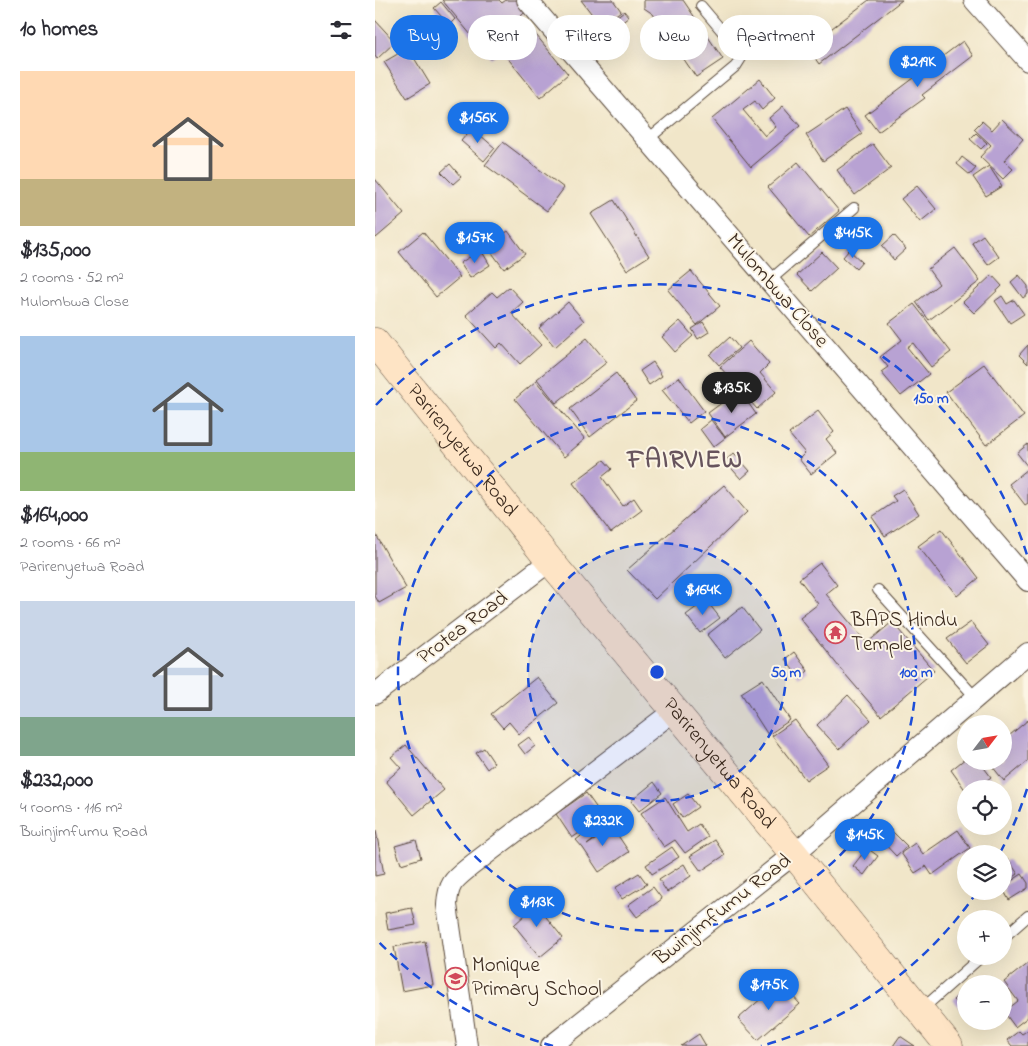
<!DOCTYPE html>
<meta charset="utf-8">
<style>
:root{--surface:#fff;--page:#f7f7f7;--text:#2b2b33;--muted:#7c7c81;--accent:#1a73e8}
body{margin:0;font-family:"Indie Flower",sans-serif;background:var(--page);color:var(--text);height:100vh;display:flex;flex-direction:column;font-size:19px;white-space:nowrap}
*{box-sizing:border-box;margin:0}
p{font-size:16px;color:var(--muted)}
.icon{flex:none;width:28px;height:28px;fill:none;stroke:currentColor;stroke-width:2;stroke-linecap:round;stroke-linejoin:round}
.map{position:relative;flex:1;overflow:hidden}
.drawer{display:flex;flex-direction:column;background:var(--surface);width:375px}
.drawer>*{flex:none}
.guide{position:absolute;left:15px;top:15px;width:475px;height:45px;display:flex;gap:10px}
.needle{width:32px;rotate:59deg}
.fabs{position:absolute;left:582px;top:715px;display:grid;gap:10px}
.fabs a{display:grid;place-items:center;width:55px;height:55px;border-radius:50%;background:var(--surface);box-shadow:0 5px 20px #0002;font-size:25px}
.price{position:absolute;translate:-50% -42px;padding:0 11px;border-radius:18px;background:var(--accent);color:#fff;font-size:16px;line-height:32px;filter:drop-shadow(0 1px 2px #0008)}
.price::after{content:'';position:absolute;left:50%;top:30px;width:15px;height:11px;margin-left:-8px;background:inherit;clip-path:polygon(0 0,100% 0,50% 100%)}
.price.active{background:#222;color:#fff}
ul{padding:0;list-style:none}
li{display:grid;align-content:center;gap:10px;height:265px;padding:0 20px}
li span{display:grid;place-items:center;height:155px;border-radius:0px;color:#555}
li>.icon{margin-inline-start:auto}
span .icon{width:90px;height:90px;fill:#fffc;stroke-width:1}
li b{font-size:21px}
h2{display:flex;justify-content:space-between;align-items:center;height:60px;padding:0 20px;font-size:21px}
.tag{padding:0 18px;border-radius:22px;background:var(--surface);box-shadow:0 5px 20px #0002;font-size:18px;line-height:45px}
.tag.active{background:var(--accent);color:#fff}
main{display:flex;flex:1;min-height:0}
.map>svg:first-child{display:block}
.building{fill:#b8a2d3}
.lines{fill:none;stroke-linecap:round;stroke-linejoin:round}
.lane-casing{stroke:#564638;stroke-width:12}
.street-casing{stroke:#564638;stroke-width:22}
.secondary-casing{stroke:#564638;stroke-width:29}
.lane{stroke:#fff;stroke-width:10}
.street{stroke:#fff;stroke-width:20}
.secondary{stroke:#fee4c5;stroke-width:28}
.ring{fill:none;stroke:#1d4ed8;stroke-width:2.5;stroke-dasharray:9 6}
.labels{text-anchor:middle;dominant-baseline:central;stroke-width:4;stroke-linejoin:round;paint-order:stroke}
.street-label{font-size:21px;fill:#3b2a1e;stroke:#fcf5e5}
.poi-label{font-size:21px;fill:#3b2a1e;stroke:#fcf5e5;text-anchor:start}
.district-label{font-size:26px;font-weight:bold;letter-spacing:1px;fill:#67545d;stroke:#fcf5e5}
.centre{fill:#1d4ed8;stroke:#fcf5e5;stroke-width:2.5}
.ring-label{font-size:15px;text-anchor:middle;font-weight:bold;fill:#1d4ed8;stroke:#fcf5e5;stroke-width:4;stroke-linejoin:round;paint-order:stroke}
</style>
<main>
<section class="drawer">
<h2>10 homes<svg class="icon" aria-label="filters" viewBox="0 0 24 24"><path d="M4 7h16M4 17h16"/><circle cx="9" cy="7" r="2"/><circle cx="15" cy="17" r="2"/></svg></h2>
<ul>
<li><span style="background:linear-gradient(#ffd9b3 70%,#c2b280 0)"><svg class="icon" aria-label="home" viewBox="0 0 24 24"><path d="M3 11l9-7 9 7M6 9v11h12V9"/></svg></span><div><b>$135,000</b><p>2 rooms · 52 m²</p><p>Mulombwa Close</p></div></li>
<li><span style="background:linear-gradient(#a9c7e8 75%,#8fb573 0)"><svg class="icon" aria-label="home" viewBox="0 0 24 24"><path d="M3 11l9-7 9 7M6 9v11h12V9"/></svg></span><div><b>$164,000</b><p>2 rooms · 66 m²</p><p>Parirenyetwa Road</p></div></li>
<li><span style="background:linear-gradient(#c9d6e8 75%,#7fa58c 0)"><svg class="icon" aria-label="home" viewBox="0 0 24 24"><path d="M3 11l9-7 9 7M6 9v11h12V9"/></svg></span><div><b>$232,000</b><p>4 rooms · 116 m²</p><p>Bwinjimfumu Road</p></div></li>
</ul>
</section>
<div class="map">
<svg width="653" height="1046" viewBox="0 0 653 1046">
<rect width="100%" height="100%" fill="#fcf5e5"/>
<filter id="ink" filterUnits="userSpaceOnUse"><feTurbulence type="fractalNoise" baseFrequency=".02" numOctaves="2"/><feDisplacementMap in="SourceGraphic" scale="10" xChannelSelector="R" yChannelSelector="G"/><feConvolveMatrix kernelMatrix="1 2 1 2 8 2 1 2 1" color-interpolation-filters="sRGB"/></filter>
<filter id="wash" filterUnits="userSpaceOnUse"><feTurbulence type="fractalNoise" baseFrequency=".0096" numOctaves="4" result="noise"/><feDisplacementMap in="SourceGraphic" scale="20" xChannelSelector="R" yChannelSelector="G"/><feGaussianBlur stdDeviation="1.12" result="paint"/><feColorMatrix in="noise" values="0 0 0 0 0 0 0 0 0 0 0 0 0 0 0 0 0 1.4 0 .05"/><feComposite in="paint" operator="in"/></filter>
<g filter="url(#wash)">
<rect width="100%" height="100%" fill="#f1e6c9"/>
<g id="blocks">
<path class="building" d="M67 0H124L127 3 131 0H147L154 9 134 26 145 40 157 30 193 74 165 98 126 50 116 59Z
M206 0H238L246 11 226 26Z
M269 0H308L348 59 321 77 278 14 269 8Z
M494 0H527L444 64 432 47Z
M66 2 80 19 74 25 59 8Z
M249 11 254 17 237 30 232 24Z
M217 17 227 28 214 39 205 29Z
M0 20 20 42 2 59 0 56Z
M424 23 438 38 426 51 411 36Z
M588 41 598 56 547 95 550 98 503 132 490 115Z
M33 48 55 84 32 98 9 62Z
M385 79 400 98 387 110 380 101 368 110 390 136 401 127 394 118 408 106 425 126 376 167 337 119Z
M470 109 487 134 448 161 431 135Z
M627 119 648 139 629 161 638 169 628 179 605 157 616 145 599 129 607 121 617 130Z
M97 128 120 148 109 161 86 141Z
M601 133 612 143 606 149 595 139Z
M128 142 189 188 172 211 110 165Z
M498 144 516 168 480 195 462 170Z
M587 157 601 168 595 175 582 164Z
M423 162 464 211 434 237 393 187Z
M75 164 86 177 78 184 66 172Z
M614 166 627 186 611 196 598 177Z
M0 179 29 214 1 238 0 236Z
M542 186 561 209 545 222 526 199Z
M239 200 274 256 252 270 216 214Z
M133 231 150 254 129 269 112 246Z
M48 232 85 277 61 297 24 252Z
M519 235 531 249 519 260 507 246Z
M608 235 624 257 613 265 597 243Z
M580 248 605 281 554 320 541 302 564 284 553 269Z
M106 250 115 265 95 278 85 263Z
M474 250 487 262 481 269 468 257Z
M447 252 462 268 437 291 422 275Z
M316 271 345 306 322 325 293 290Z
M617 275 627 286 599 313 588 302Z
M644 275 653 286V294L648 298 636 282Z
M134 287 148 302 136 313 166 345 145 364 126 343 121 348 91 315 117 292 122 297Z
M627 296 632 304 639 300 649 314 635 323 620 301Z
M193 302 209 321 180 347 164 328Z
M539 304 576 352 556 367 538 343 532 347 554 374 526 396 506 372 513 367 505 357 527 340 514 323Z
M305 321 318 336 300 352 287 337Z
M328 322 334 332 323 339 317 329Z
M355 337 364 348 344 365 335 355Z
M212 338 232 362 181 403 162 379Z
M374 341 394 364 385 373 401 392 382 409 345 367Z
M653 345V364L644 355Z
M278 362 287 376 274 385 265 371Z
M609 364 649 416 611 445 571 392Z
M241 373 261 401 215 437 195 409Z
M304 377 329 411 314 423 287 390Z
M161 381 210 439 189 457 140 399Z
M364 390 381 414 350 437 333 413Z
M443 411 459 432 451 439 462 453 436 474 424 459 430 453 414 434Z
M336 420 350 438 338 447 325 429Z
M653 444V467L642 453Z
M359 453 375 471 366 479 350 461Z
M229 460 237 469 227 477 248 506 259 498 267 510 236 533 198 483Z
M653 469V503L650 505 634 484Z
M349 485 372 512 280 599 252 570Z
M528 489 544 514 510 536 497 517 521 501 517 496Z
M566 529 604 578 582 596 543 546Z
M0 533 31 588 4 603 0 596Z
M445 563 462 585 451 594 492 643 517 622 559 671 506 716 464 667 425 618 443 604 424 579Z
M331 600 345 618 325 633 311 615Z
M367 607 385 630 350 658 332 635Z
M596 622 614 645 591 663 572 639Z
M419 652 433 671 424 678 410 659Z
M162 677 183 703 144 734 134 722 128 728 116 714Z
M388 679 415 720 393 735 366 693Z
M473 695 496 720 464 749 442 725Z
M420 720 453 765 431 780 397 736Z
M653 720V761L629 781 613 761H629V740Z
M154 737 160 746 150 754 143 745Z
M31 745 69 790 39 815 11 781 26 768 16 757Z
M109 748 119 763 112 769 101 753Z
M591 758V761H604L616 777 601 789H591V791L576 770Z
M279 782 287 793 264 811 256 801Z
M211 793 228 817 197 838 181 814Z
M313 794 323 807 307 818 298 804Z
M290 797 312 832 324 824 333 837 310 853 300 840 289 847 266 813Z
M224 822 230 831 212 845 238 828 254 852 224 872 208 848 201 840Z
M512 826 532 846 521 856 502 836Z
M583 830 595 848 557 875 551 866 540 873 526 853 540 843 548 854Z
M0 831H1L9 874 0 876Z
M41 840 46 858 26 864 20 846Z
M340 840 350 855 326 871 315 856Z
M297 847 304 857 277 874 271 865Z
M492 848 503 856 489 875 478 866Z
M633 859 643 874 629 884V862Z
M309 864 316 876 292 892 284 880Z
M264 873 272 884 247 899 240 888Z
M647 874 653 883V888L634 900 629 891V886Z
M278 887 287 899 262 917 253 905Z
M155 897 188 938 165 957 139 925 151 914 144 906Z
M37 908 41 925 13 930 10 913Z
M50 941 58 985 27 991 19 947Z
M653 963V1017L640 1027 629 1012 643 1001 629 982Z
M405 982 425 1004 383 1040 363 1019Z
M591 988V1014L578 1000Z
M653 1030V1045L652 1046H637L632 1040 644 1031 647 1034Z
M324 1034 331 1046H306Z
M525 1036 540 1046H518Z"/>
</g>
</g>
<g filter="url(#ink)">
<use href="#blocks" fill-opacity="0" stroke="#564638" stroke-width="1"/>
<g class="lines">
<defs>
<path id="lane" d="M272 140 361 66 366 58 363 50 326 6
M394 281 479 208
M503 590 601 698
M629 937 653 916
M546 1010 607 956"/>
<path id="street" d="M152 0 653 581
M599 0 653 61
M0 694 175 561
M92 1046 72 905C73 882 80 879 97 865L300 710
M176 1046 419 854 653 653"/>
<g id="secondary">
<path id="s1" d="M0 342 175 561 419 854 574 1046"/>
</g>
</defs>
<use href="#lane" class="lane-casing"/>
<use href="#street" class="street-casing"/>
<use href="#secondary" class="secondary-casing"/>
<use href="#lane" class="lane"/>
<use href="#street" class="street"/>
<use href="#secondary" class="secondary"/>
</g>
</g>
<circle cx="282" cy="672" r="129" fill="#1d4ed8" fill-opacity=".12"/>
<g class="ring">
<circle cx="282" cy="672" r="129"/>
<circle cx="282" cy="672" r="259"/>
<path d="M652 789A388 388 0 0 1 626 851M602 892A388 388 0 0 1 386 1046M178 1046A388 388 0 0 1 1 939M1 405A388 388 0 0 1 652 555"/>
</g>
<defs>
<symbol id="temple-ring" viewBox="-11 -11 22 22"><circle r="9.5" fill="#fcf5e5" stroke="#d1495b" stroke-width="1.5"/><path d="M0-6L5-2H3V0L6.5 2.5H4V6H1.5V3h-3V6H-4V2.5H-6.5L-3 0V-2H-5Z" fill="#d1495b"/></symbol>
<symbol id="school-ring" viewBox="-11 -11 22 22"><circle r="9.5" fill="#fcf5e5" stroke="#d1495b" stroke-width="1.5"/><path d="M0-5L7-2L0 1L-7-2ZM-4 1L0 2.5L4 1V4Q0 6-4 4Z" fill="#d1495b"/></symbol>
</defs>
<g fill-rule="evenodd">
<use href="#temple-ring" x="448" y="620" width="25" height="25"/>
<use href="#school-ring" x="68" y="966" width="25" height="25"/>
</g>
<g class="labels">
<g class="street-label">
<text transform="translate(402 291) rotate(49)">Mulombwa Close</text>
<text stroke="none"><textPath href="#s1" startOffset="139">Parirenyetwa Road</textPath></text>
<text transform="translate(88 628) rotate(-37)">Protea Road</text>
<text stroke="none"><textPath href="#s1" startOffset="544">Parirenyetwa Road</textPath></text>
<text transform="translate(348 910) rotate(-38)">Bwinjimfumu Road</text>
</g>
<g class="poi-label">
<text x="476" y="621">BAPS Hindu<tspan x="476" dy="24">Temple</tspan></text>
<text x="97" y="966">Monique<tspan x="97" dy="24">Primary School</tspan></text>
</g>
<g class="district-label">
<text x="310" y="461">FAIRVIEW</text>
</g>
</g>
<circle cx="282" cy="672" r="8" class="centre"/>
<g class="ring-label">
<text x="556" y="403">150 m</text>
<text x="411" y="677">50 m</text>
<text x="541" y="677">100 m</text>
</g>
</svg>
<div class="fabs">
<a><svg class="needle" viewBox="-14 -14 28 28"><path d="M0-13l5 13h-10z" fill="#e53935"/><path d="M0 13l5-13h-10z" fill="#7c7c81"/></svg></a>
<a><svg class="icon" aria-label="locate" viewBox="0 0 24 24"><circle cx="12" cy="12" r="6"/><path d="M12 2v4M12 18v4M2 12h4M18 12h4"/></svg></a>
<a><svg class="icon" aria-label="layers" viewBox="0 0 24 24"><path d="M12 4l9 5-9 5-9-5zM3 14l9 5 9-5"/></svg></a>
<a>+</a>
<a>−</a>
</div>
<b class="price" style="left:543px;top:88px">$219K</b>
<b class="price" style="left:103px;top:144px">$156K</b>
<b class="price" style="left:478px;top:259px">$415K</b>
<b class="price" style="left:100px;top:264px">$157K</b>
<b class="price active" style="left:357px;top:414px">$135K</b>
<b class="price" style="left:328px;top:616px">$164K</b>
<b class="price" style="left:228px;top:847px">$232K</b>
<b class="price" style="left:490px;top:861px">$145K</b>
<b class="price" style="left:162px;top:928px">$113K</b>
<b class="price" style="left:394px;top:1011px">$175K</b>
<div class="guide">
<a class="tag active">Buy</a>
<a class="tag">Rent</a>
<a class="tag">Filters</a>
<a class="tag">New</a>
<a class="tag">Apartment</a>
</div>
</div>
</main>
